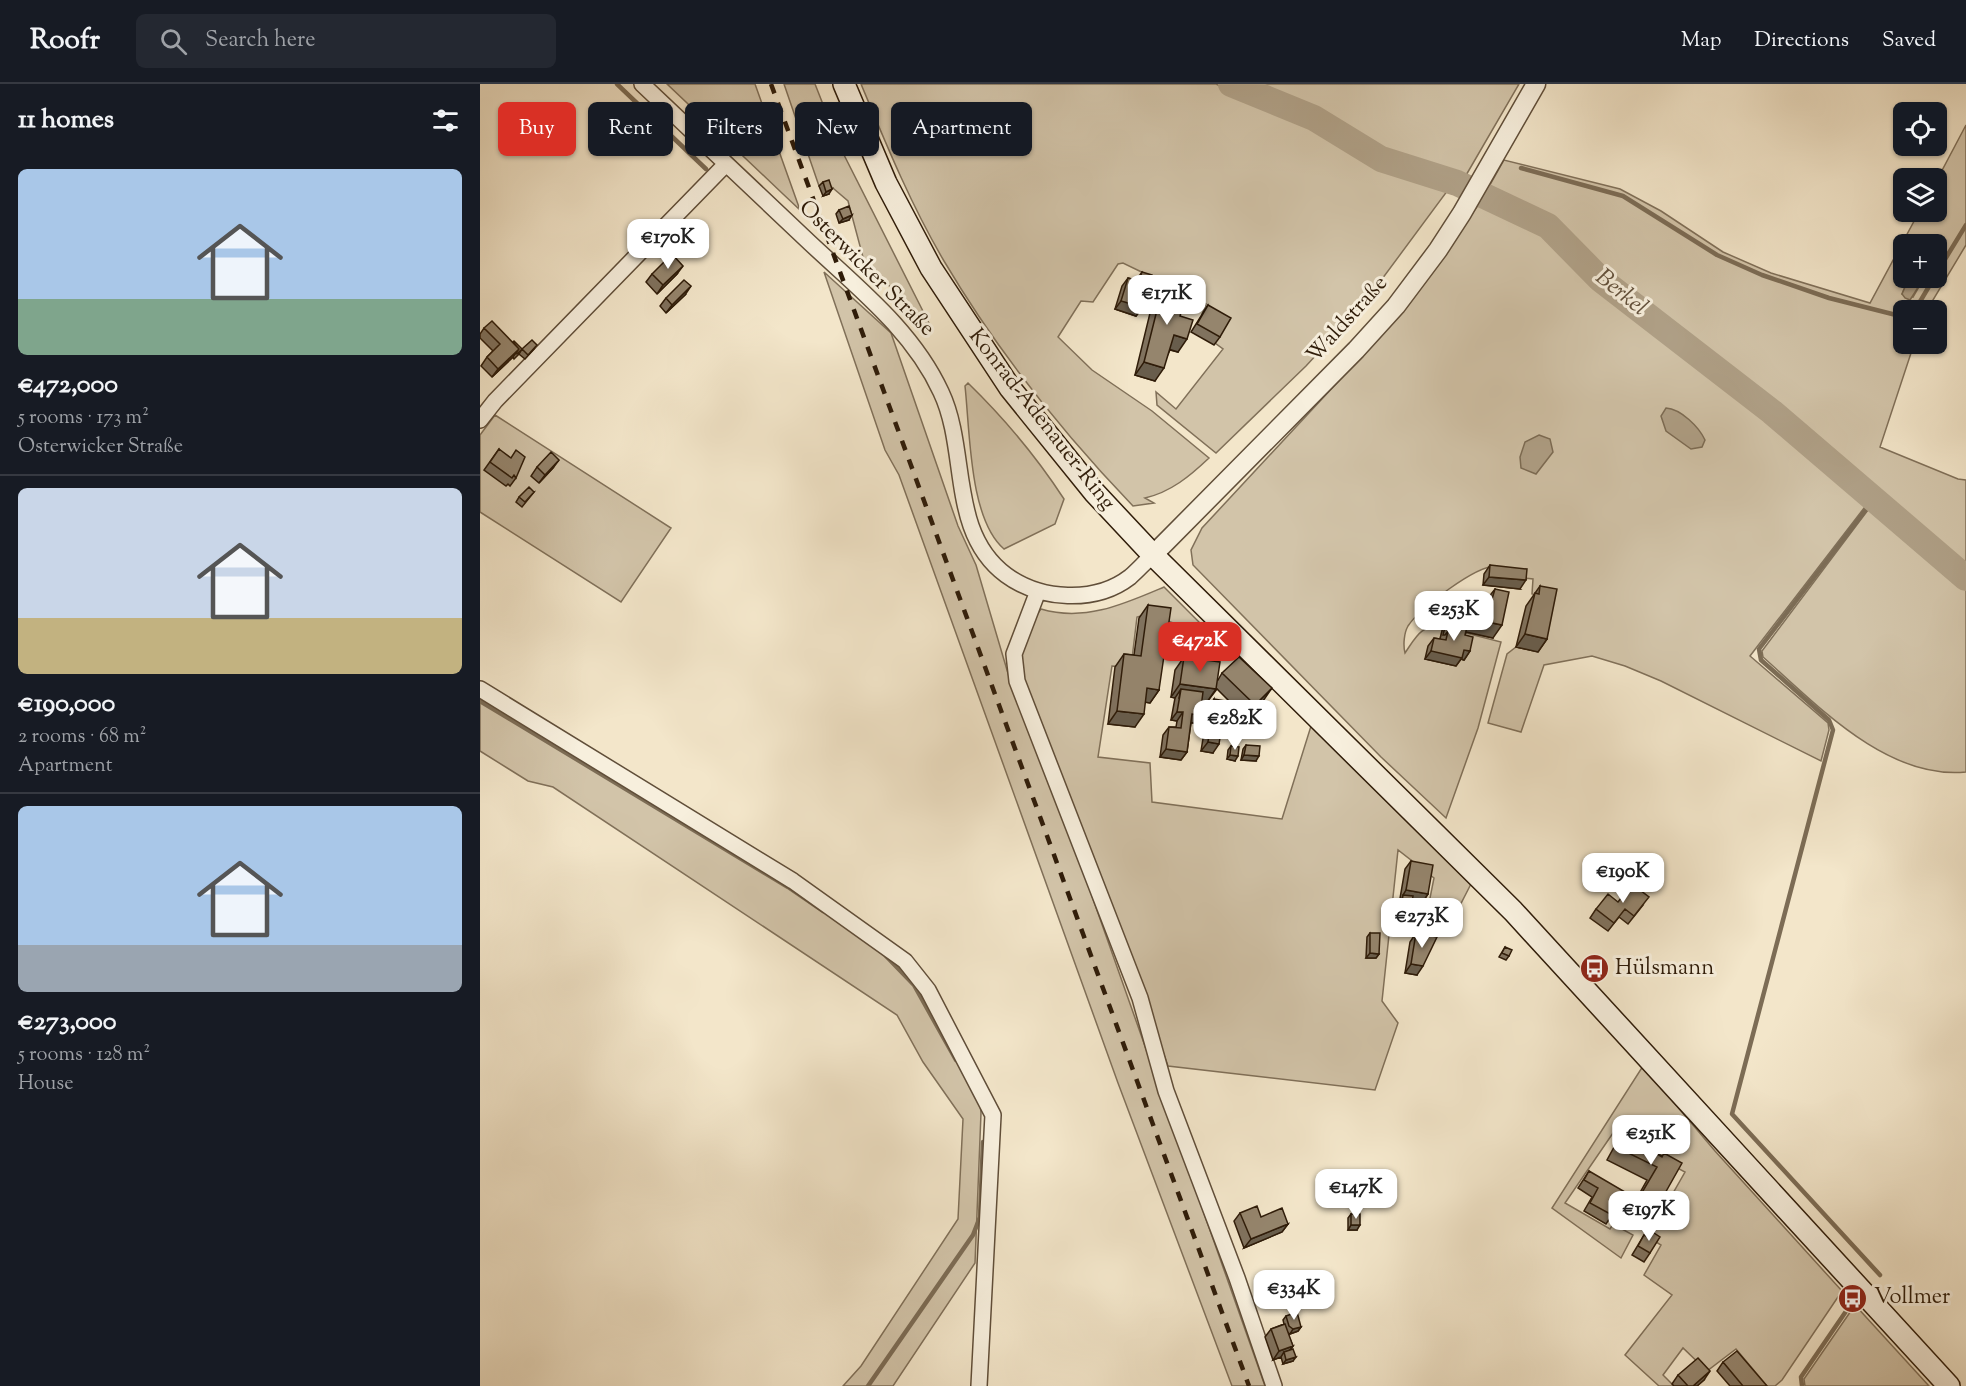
<!DOCTYPE html>
<meta charset="utf-8">
<style>
:root{--surface:#171b24;--page:#242831;--text:#f1f3f6;--muted:#9ea1a6;--line:#363941;--accent:#d93025}
body{margin:0;font-family:"Sorts Mill Goudy",serif;background:var(--page);color:var(--text);height:100vh;display:flex;flex-direction:column;font-size:22px;white-space:nowrap}
*{box-sizing:border-box;margin:0}
p{font-size:20px;color:var(--muted)}
.icon{flex:none;width:33px;height:33px;fill:none;stroke:currentColor;stroke-width:2;stroke-linecap:round;stroke-linejoin:round}
.map{position:relative;flex:1;overflow:hidden}
.details{display:flex;flex-direction:column;background:var(--surface);width:480px}
.details>*{flex:none}
.banner{position:absolute;left:18px;top:18px;width:570px;height:54px;display:flex;gap:12px}
.tools{position:absolute;left:1413px;top:18px;display:grid;gap:12px}
.tools a{display:grid;place-items:center;width:54px;height:54px;border-radius:9px;background:var(--surface);box-shadow:0 2px 4px #0004;font-size:30px}
.price{position:absolute;translate:-50% -51px;padding:0 14px;border-radius:12px;background:#fff;color:#222;font-size:20px;line-height:39px;filter:drop-shadow(0 2px 3px #0008)}
.price::after{content:'';position:absolute;left:50%;top:36px;width:18px;height:14px;margin-left:-9px;background:inherit;clip-path:polygon(0 0,100% 0,50% 100%)}
.price.on{background:var(--accent);color:#fff}
ul{padding:0;list-style:none}
li{display:grid;align-content:center;gap:12px;height:318px;padding:0 18px}
li+li{border-top:2px solid var(--line)}
li span{display:grid;place-items:center;height:186px;border-radius:9px;color:#555}
li>.icon{margin-inline-start:auto}
span .icon{width:108px;height:108px;fill:#fffc;stroke-width:1}
li b{font-size:26px}
h2{display:flex;justify-content:space-between;align-items:center;height:72px;padding:0 18px;font-size:26px}
.tag{padding:0 21px;border-radius:9px;background:var(--surface);box-shadow:0 2px 4px #0004;font-size:21px;line-height:54px}
.tag.on{background:var(--accent);color:#fff}
header{display:flex;align-items:center;gap:36px;box-sizing:border-box;height:84px;padding:0 30px;background:var(--surface);border-bottom:2px solid var(--line)}
header strong{font-size:28px}
nav{display:flex;gap:33px;margin-inline-start:auto;font-size:21px}
.search{width:420px;height:54px;background:var(--page);display:flex;align-items:center;gap:15px;box-sizing:border-box;padding:0 21px;border-radius:9px;color:var(--muted);font-size:22px}
main{display:flex;flex:1;min-height:0}
.map>svg:first-child{display:block}
.green{fill:#d2c4a9;stroke:#807059;stroke-width:1.5;fill-rule:evenodd}
.water{fill:#b0a188;stroke:#7c6c55;stroke-width:1.5}
.lines{fill:none;stroke-linecap:round;stroke-linejoin:round}
.stream{stroke:#7c6c55;stroke-width:4.5}
.river{stroke:#b0a188;stroke-width:26}
.minor-casing{stroke:#604e39;stroke-width:18}
.tertiary-casing{stroke:#604e39;stroke-width:21}
.secondary-casing{stroke:#2f1c09;stroke-width:24}
.minor{stroke:#f7efdd;stroke-width:15}
.tertiary{stroke:#f7efdd;stroke-width:18}
.secondary{stroke:#f7efdd;stroke-width:21}
.rail{stroke:#2f1c09;stroke-width:4.5;stroke-dasharray:10 10;stroke-linecap:butt}
.wall{fill:#80725e;stroke:#2f1c09;stroke-width:1.5}
.shaded-wall{fill:#685d4c;stroke:#2f1c09;stroke-width:1.5}
.building{fill:#95856d;stroke:#2f1c09;stroke-width:1.5}
.labels{text-anchor:middle;dominant-baseline:central;stroke-width:6;stroke-linejoin:round;paint-order:stroke}
.street-label{font-size:22px;fill:#2f1c09;stroke:#f7efdd}
.poi-label{font-size:22px;fill:#2f1c09;stroke:#f7efdd;text-anchor:start}
.water-label{font-size:24px;font-style:italic;fill:#63513c;stroke:#f7efdd}
</style>
<header>
<strong>Roofr</strong>
<div class="search"><svg class="icon" aria-label="search" viewBox="0 0 24 24"><circle cx="10" cy="10" r="6"/><path d="M15 15l6 6"/></svg>Search here</div>
<nav><a>Map</a><a>Directions</a><a>Saved</a></nav>
</header>
<main>
<section class="details">
<h2>11 homes<svg class="icon" aria-label="filters" viewBox="0 0 24 24"><path d="M4 7h16M4 17h16"/><circle cx="9" cy="7" r="2"/><circle cx="15" cy="17" r="2"/></svg></h2>
<ul>
<li><span style="background:linear-gradient(#a9c7e8 70%,#7fa58c 0)"><svg class="icon" aria-label="home" viewBox="0 0 24 24"><path d="M3 11l9-7 9 7M6 9v11h12V9"/></svg></span><div><b>€472,000</b><p>5 rooms · 173 m²</p><p>Osterwicker Straße</p></div></li>
<li><span style="background:linear-gradient(#c9d6e8 70%,#c2b280 0)"><svg class="icon" aria-label="home" viewBox="0 0 24 24"><path d="M3 11l9-7 9 7M6 9v11h12V9"/></svg></span><div><b>€190,000</b><p>2 rooms · 68 m²</p><p>Apartment</p></div></li>
<li><span style="background:linear-gradient(#a9c7e8 75%,#9aa5b1 0)"><svg class="icon" aria-label="home" viewBox="0 0 24 24"><path d="M3 11l9-7 9 7M6 9v11h12V9"/></svg></span><div><b>€273,000</b><p>5 rooms · 128 m²</p><p>House</p></div></li>
</ul>
</section>
<div class="map">
<svg width="1486" height="1302" viewBox="0 0 1486 1302">
<rect width="100%" height="100%" fill="#f3e6ca"/>
<filter id="stains"><feTurbulence type="fractalNoise" baseFrequency=".00333" numOctaves="4"/><feColorMatrix values="0 0 0 0 .2 0 0 0 0 .09 0 0 0 0 .02 0 0 0 .5 -.17"/></filter>
<radialGradient id="worn" r=".72"><stop offset=".6" stop-color="#630" stop-opacity="0"/><stop offset="1" stop-color="#630" stop-opacity=".3"/></radialGradient>
<path class="green" d="M187 0H275L320 126 303 110Z
M304 0H335L359 61 451 243 384 177 368 117 347 99 339 102Z
M381 0H736L787 23 829 38 895 82 968 106 885 218 826 282 736 369 677 321 676 308 696 325 743 265 735 259 744 243 722 230 726 220 702 210 700 216 676 195 643 179 638 180 613 218 601 217 578 253 612 286 672 327 729 374C710 392 691 408 665 414L674 419 653 422C583 349 516 265 464 177 431 121 406 60 381 0Z
M786 0H1039L985 93 901 68 835 26 783 6Z
M1486 41V161L1447 226H1424V260H1434L1400 363 1478 395 1486 396V492L1295 327 1122 195 1068 139 1006 108 1024 76 1140 105 1181 127 1243 168 1291 189 1390 219 1439 128H1456L1457 96ZM1424 160H1456V194H1444L1433 213 1422 210 1429 194H1424Z
M1001 117 1066 144 1120 197 1290 329 1391 415 1270 572 1348 639 1349 646 1341 677 1181 597 1145 582 1112 572 1064 581 1041 648 1008 639 1027 570 1036 563 1058 567 1069 513 1052 510 1053 495 1019 491 1016 482C995 482 940 524 928 542 924 549 923 561 925 569 936 553 941 540 963 543L960 555 982 548 1021 558 998 644 966 734 901 673 713 481 711 466 722 444 919 232Z
M344 188 411 249 478 442 496 481 532 603 553 645 785 1302H752L638 999 419 391 405 366Z
M488 299C525 335 556 372 584 415L575 440 524 465C489 435 490 347 485 302Z
M15 331 191 444 141 518 0 428V351Z
M1394 418 1486 496V688C1407 696 1337 621 1283 573L1282 567Z
M684 503 722 541 713 546 668 530 657 533 651 583 632 582 618 673 670 679 672 718 802 735 831 642 993 796 973 835 948 824 954 794 918 766 902 917 918 939 895 1006 688 982C651 877 608 774 572 669 565 649 544 610 541 593 538 569 546 543 561 525 605 538 644 520 684 503Z
M0 610 410 866 442 900 498 1000 501 1029 495 1179 413 1302H363L381 1282 478 1135 483 1035 443 978 417 931 73 703 48 697 0 667Z
M1163 982 1235 1067 1362 1207 1302 1296 1295 1302H1287L1256 1265 1227 1287 1203 1264 1183 1291 1194 1302H1179L1145 1271 1192 1211 1164 1191 1181 1161 1168 1153 1205 1088 1133 1049 1085 1119 1130 1145 1133 1140 1153 1151 1141 1174 1072 1124Z
M1375 1221 1449 1302H1325L1324 1295Z"/>
<path class="water" d="M1429 194H1444L1430 216 1425 214 1422 210Z
M1186 324C1201 325 1219 343 1225 356L1222 363 1211 365 1186 347 1181 332Z
M1059 351 1070 355 1073 368 1056 390 1041 384 1040 373 1045 358Z"/>
<g class="lines">
<path class="stream" d="M137 0 226 85
M777 10 783 0
M1041 84 1143 112 1237 171 1282 191 1349 214 1424 233
M1456 190 1486 141
M1435 226 1454 194
M1394 415 1279 565 1281 576 1349 636 1353 646 1252 1030 1400 1191
M0 617 308 803 343 827
M406 872 434 901 476 976
M388 1302 493 1151 500 1133 503 1058
M1322 1302 1321 1293 1371 1220"/>
<path class="river" d="M751 0 834 34 901 75 977 99 1068 142 1120 195 1292 328 1486 494"/>
<defs>
<path id="minor" d="M162 0C218 53 274 106 330 159 378 204 433 247 461 308 489 367 468 448 526 491 560 516 615 520 650 493 658 486 665 478 673 471
M0 336 15 317 246 80
M558 507 534 570 537 597 660 914 686 1007 757 1194 794 1302
M0 605 313 797 425 877 448 906 513 1031 499 1302"/>
<path id="tertiary" d="M673 471 876 266 916 222 958 166 982 129 1056 0"/>
<path id="secondary" d="M364 0 406 99 451 184 530 304 614 408 673 471 1033 827 1469 1302"/>
</defs>
<use href="#minor" class="minor-casing"/>
<use href="#tertiary" class="tertiary-casing"/>
<use href="#secondary" class="secondary-casing"/>
<use href="#minor" class="minor"/>
<use href="#tertiary" class="tertiary"/>
<use href="#secondary" class="secondary"/>
<path class="rail" d="M291 0 769 1302"/>
</g>
<path class="wall" d="M343 98 349 110 343 112 339 102Z
M359 126 369 136 359 139 356 130Z
M662 188 669 200 680 206 683 202 700 232 698 268 690 266 675 297 655 291 671 225 670 226 662 224 656 232 635 225 642 202 648 194 656 196Z
M172 190H197L177 210 166 198Z
M205 211 186 229 180 222 186 214Z
M728 221 740 253 734 261 711 248Z
M4 244 39 270 34 275 33 273 12 293 1 282 7 273 13 267 0 254V250Z
M42 265H54L45 275 39 270Z
M19 365 36 394 30 402 28 400 26 402 4 386Z
M57 383 73 384 59 399 51 392Z
M54 408 42 423 36 418 39 413Z
M1010 481 1040 505 1003 501 1004 490Z
M1060 502 1067 555 1058 568 1036 563 1046 522Z
M1015 505 1013 554 986 548 985 551 990 567 984 576 981 575 976 582 945 575 948 562 954 554 960 555 963 543 966 539 971 540 976 522 985 509 1008 514Z
M668 521 679 606 670 619 665 618 655 643 628 640 635 583 644 570 654 571 659 534Z
M704 573 738 596 742 589 783 617 766 634 737 605 727 618H722L720 631 714 639H711L707 668 701 676 680 673 683 651 689 643H696L697 637 691 636 695 614 691 613 695 586Z
M734 615 733 669 721 667 728 624Z
M766 661 776 677 761 676 763 665Z
M751 662 755 677 747 675 748 666Z
M931 777 948 810 942 819 932 817 930 830 927 834 917 832 925 785Z
M1138 818 1163 821 1148 840 1139 833 1128 847 1110 834 1116 825Z
M943 819 956 828 960 842 954 851 934 848 937 828Z
M890 849 899 870 896 874H886L887 853Z
M936 849 937 891 925 889 930 858Z
M1025 863 1029 872 1026 876 1019 873Z
M1147 1043 1172 1067 1182 1072 1175 1127 1166 1140 1148 1130 1167 1096 1127 1076 1138 1056Z
M1109 1087 1132 1131 1126 1140 1104 1127 1112 1113 1098 1104Z
M760 1129 808 1140 802 1148 764 1164 754 1137Z
M871 1130 877 1146H868V1134Z
M1171 1147 1170 1169 1164 1178 1152 1171 1164 1151 1167 1153Z
M806 1232 821 1243 818 1247 810 1250 807 1248 813 1262 810 1267 813 1277 803 1280 801 1273 793 1276 785 1253 791 1245 804 1240 803 1236Z
M1243 1278 1287 1302H1250L1237 1287Z
M1198 1291 1224 1296 1217 1302H1194L1192 1300Z"/>
<path class="shaded-wall" d="M352 105 349 110 343 112 346 108Z
M372 131 369 136 359 139 363 135Z
M203 182 197 190 177 210 183 201Z
M211 202 205 211 186 229 192 221Z
M665 214 677 218 670 226 662 224 656 232 635 225 641 217Z
M694 251 707 255 698 268 685 264Z
M39 265 33 273 12 293 18 285Z
M664 278 684 284 675 297 655 291Z
M79 376 73 384 59 399 65 391Z
M1009 493 1046 496 1040 505 1003 501Z
M979 532 1022 541 1013 554 977 546 979 537 973 545H970Z
M1045 550 1067 555 1058 568 1036 563Z
M984 566 990 567 984 576 981 575 976 582 945 575 951 567Z
M700 600 736 605 727 618 699 614 701 605 695 614 691 613Z
M667 604 679 606 670 619 658 617Z
M792 604 783 617 766 634 775 621Z
M637 627 664 630 655 643 628 640Z
M697 628H703L697 637 691 636Z
M712 630 720 631 714 639 706 638Z
M728 658 739 660 733 669 721 667Z
M686 665 707 668 701 676 680 673Z
M750 671 758 672 755 677 747 675Z
M764 671 779 672 776 677 761 676Z
M926 806 948 810 942 819 922 815 923 811Z
M920 828 930 830 927 834 917 832Z
M940 839 960 842 954 851 934 848Z
M890 869 899 870 896 874H886Z
M931 880 943 882 937 891 925 889Z
M808 1140 802 1148 764 1164 771 1155Z
M871 1141H880L877 1146H868Z
M821 1243 818 1247 810 1250 813 1245Z
M813 1262 806 1271 804 1268 801 1273 793 1276 799 1267Z
M816 1273 813 1277 803 1280 806 1276Z
M1230 1287 1224 1296 1217 1302H1213Z"/>
<path class="building" d="M349 96 352 105 346 108 343 98Z
M369 122 372 131 363 135 359 126Z
M192 170 203 182 183 201 172 190Z
M662 188 672 191 669 200 681 203 677 218 665 214 662 223 641 217 648 194 659 197Z
M204 196 211 202 192 221 186 214Z
M683 202 707 209 700 232 713 236 707 255 694 251 684 284 664 278Z
M728 221 751 234 740 253 717 240Z
M12 237 39 265 18 285 7 273 20 260 4 244Z
M52 256 57 261 48 271 42 265Z
M34 257 42 265 37 270 36 269 39 265 33 258Z
M19 365 31 374 36 366 45 373 36 394 34 391 32 394 10 378Z
M71 368 79 376 65 391 57 383Z
M49 403 54 408 45 418 39 413Z
M1010 481 1047 485 1046 496 1009 493Z
M1060 502 1077 505 1067 555 1045 550 1055 509 1059 510Z
M1015 505 1029 508 1022 541 979 532 985 509 1012 515Z
M668 521 691 524 679 606 667 604 664 630 637 627 644 570 661 572Z
M979 537 988 539 985 551 993 553 990 567 984 566 982 574 951 567 954 554 966 556 968 547 976 549Z
M966 539 976 541 974 548 968 547 965 551H963Z
M704 573 740 578 736 605 700 600Z
M759 573 792 604 775 621 742 589Z
M701 605 723 608 720 631 712 630 707 668 686 665 689 643 701 644 703 628H697Z
M734 615 746 617 739 660 728 658Z
M766 661 780 662 779 672 764 671Z
M751 662 759 663 758 672 750 671Z
M931 777 953 781 948 810 926 806Z
M1152 800 1169 813 1154 832 1145 825 1134 839 1116 825 1128 810 1138 818Z
M923 811 933 812 930 830 920 828Z
M943 819 956 821V828L962 829 960 842 940 839Z
M890 849H900L899 870 890 869Z
M936 849 957 853 943 882 931 880Z
M1025 863 1032 866 1029 872 1022 869Z
M1147 1043 1178 1058 1172 1067 1182 1073 1184 1069 1202 1079 1175 1127 1157 1117 1177 1083 1136 1063Z
M1109 1087 1145 1108 1132 1131 1110 1119 1118 1104 1104 1096Z
M777 1122 781 1133 802 1124 808 1140 771 1155 760 1129Z
M871 1130H880V1141H871Z
M1171 1147 1180 1153 1170 1169 1158 1162 1164 1151 1168 1153Z
M817 1228 821 1243 813 1245 809 1242 806 1232Z
M805 1240 813 1262 799 1267 791 1245Z
M813 1265 816 1273 806 1276 804 1268Z
M1257 1267 1287 1302H1263L1243 1278Z
M1218 1274 1230 1287 1213 1302H1208L1198 1291Z"/>
<defs>
<symbol id="bus-disc" viewBox="-11 -11 22 22"><circle r="9.5" fill="#8f2418" stroke="#f7efdd"/><path d="M-5-6H5V4H4V6H2V4H-2V6H-4V4H-5ZM-3.5-4V0h7V-4ZM-3.5 1.2v1.5H-2V1.2ZM2 1.2v1.5H3.5V1.2Z" fill="#fff"/></symbol>
</defs>
<g fill-rule="evenodd">
<use href="#bus-disc" x="1098" y="868" width="33" height="33"/>
<use href="#bus-disc" x="1356" y="1198" width="33" height="33"/>
</g>
<g class="labels">
<g class="street-label">
<text transform="translate(386 185) rotate(45)">Osterwicker Straße</text>
<text transform="translate(868 236) rotate(-48)">Waldstraße</text>
<text transform="translate(561 336) rotate(52)">Konrad-Adenauer-Ring</text>
</g>
<g class="poi-label">
<text x="1135" y="885">Hülsmann</text>
<text x="1394" y="1214">Vollmer</text>
</g>
<g class="water-label">
<text transform="translate(1141 209) rotate(39)">Berkel</text>
</g>
</g>
<rect width="100%" height="100%" filter="url(#stains)"/>
<rect width="100%" height="100%" fill="url(#worn)"/>
</svg>
<div class="tools">
<a><svg class="icon" aria-label="locate" viewBox="0 0 24 24"><circle cx="12" cy="12" r="6"/><path d="M12 2v4M12 18v4M2 12h4M18 12h4"/></svg></a>
<a><svg class="icon" aria-label="layers" viewBox="0 0 24 24"><path d="M12 4l9 5-9 5-9-5zM3 14l9 5 9-5"/></svg></a>
<a>+</a>
<a>−</a>
</div>
<b class="price" style="left:188px;top:186px">€170K</b>
<b class="price" style="left:687px;top:242px">€171K</b>
<b class="price" style="left:974px;top:558px">€253K</b>
<b class="price on" style="left:720px;top:589px">€472K</b>
<b class="price" style="left:755px;top:667px">€282K</b>
<b class="price" style="left:1143px;top:820px">€190K</b>
<b class="price" style="left:942px;top:865px">€273K</b>
<b class="price" style="left:1171px;top:1082px">€251K</b>
<b class="price" style="left:876px;top:1136px">€147K</b>
<b class="price" style="left:1169px;top:1158px">€197K</b>
<b class="price" style="left:814px;top:1237px">€334K</b>
<div class="banner">
<a class="tag on">Buy</a>
<a class="tag">Rent</a>
<a class="tag">Filters</a>
<a class="tag">New</a>
<a class="tag">Apartment</a>
</div>
</div>
</main>
